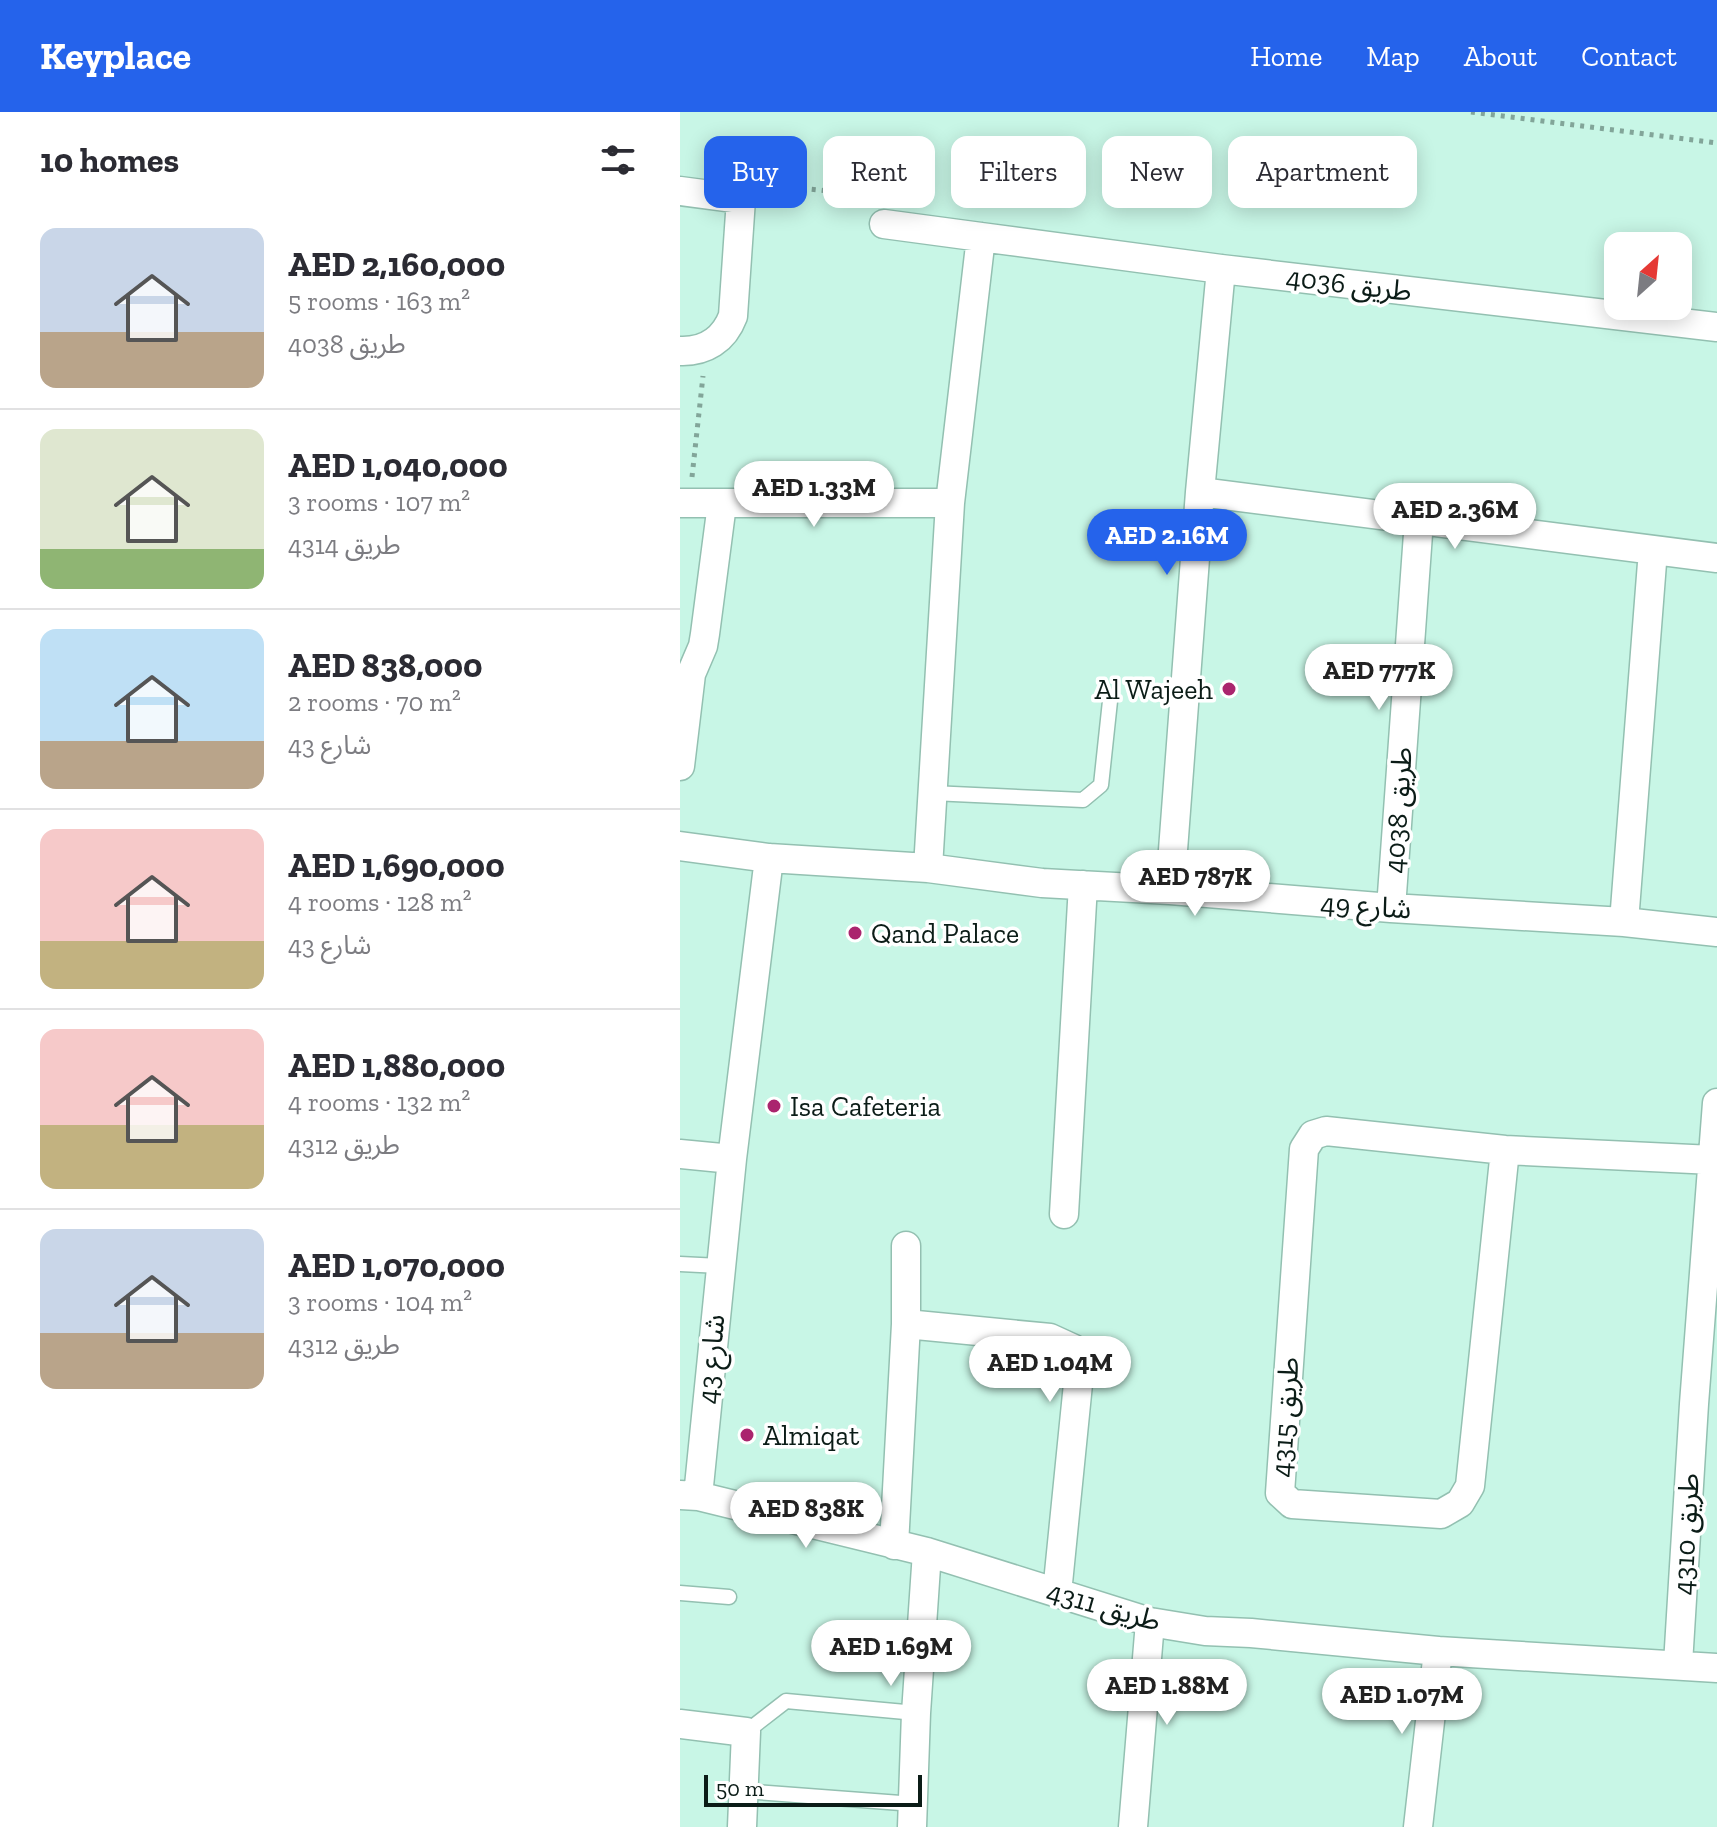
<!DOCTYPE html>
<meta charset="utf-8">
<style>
:root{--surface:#fff;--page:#f7f7f7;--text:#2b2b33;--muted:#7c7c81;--line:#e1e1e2;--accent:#2563eb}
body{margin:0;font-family:"Zilla Slab","Noto Sans Arabic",serif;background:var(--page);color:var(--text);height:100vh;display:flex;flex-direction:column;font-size:30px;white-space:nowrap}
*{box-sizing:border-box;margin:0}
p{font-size:26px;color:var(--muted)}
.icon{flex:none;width:44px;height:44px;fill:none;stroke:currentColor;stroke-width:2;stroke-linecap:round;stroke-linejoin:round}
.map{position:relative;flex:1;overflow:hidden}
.panel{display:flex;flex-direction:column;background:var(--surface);width:680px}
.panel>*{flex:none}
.hud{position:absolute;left:24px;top:24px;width:760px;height:72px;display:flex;gap:16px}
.needle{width:52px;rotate:27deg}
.buttons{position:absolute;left:924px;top:120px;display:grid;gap:16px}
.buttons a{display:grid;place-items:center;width:88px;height:88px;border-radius:16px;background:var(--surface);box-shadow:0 4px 20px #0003;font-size:40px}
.scale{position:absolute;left:24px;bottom:20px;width:218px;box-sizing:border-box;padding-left:8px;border:4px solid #0b1c17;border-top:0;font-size:22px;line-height:28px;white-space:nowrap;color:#0b1c17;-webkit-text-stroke:6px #fff;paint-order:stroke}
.price{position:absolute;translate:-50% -68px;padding:0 18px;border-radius:28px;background:#fff;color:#222;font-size:26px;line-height:52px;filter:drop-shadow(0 2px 4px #0008)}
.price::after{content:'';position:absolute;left:50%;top:48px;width:24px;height:18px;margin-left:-12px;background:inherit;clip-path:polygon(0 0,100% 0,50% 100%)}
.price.selected{background:var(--accent);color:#fff}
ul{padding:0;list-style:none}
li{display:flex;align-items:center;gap:24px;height:200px;padding:0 40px}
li+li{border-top:2px solid var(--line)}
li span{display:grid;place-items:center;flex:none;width:224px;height:160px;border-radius:16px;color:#555}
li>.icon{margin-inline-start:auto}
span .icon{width:96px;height:96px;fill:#fffc;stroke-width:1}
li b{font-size:34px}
h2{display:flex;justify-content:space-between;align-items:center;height:96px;padding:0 40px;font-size:34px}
.tag{padding:0 28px;border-radius:16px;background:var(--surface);box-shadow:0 4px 20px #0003;font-size:28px;line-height:72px}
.tag.selected{background:var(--accent);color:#fff}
header{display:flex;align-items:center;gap:48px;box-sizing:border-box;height:112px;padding:0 40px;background:var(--accent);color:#fff}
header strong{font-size:38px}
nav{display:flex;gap:44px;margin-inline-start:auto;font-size:28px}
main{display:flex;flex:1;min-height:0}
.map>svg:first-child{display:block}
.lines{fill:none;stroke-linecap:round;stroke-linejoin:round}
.service-casing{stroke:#93c0b1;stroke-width:17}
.minor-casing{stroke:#93c0b1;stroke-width:31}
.path{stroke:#82a599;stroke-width:5;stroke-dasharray:4 6;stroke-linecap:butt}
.service{stroke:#fff;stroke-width:14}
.minor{stroke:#fff;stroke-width:28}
.poi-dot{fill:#aa256e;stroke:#fff;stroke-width:3}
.labels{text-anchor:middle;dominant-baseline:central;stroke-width:7;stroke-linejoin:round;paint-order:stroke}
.street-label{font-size:28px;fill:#0b1c17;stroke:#fff}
.poi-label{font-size:28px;fill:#0b1c17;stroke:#fff;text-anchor:start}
</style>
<header>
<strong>Keyplace</strong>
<nav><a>Home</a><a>Map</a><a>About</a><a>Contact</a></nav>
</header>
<main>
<section class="panel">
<h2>10 homes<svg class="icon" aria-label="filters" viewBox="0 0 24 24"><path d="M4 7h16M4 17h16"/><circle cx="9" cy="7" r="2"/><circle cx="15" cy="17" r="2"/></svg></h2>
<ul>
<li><span style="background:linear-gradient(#c9d6e8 65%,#b9a48a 0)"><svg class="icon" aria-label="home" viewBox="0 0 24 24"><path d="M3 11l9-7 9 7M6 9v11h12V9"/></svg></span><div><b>AED 2,160,000</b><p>5 rooms · 163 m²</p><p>طريق 4038</p></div></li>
<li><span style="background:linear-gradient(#dfe7d0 75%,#8fb573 0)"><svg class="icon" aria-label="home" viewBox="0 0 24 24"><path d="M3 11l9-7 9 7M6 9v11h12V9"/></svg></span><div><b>AED 1,040,000</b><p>3 rooms · 107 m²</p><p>طريق 4314</p></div></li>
<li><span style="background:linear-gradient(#bfe0f5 70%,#b9a48a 0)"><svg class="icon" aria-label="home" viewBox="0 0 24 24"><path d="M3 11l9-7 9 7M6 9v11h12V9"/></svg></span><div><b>AED 838,000</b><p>2 rooms · 70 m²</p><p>شارع 43</p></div></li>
<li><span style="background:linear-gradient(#f6c9c9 70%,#c2b280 0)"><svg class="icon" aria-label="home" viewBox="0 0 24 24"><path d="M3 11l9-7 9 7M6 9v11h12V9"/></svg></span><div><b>AED 1,690,000</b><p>4 rooms · 128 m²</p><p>شارع 43</p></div></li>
<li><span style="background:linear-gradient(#f6c9c9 60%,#c2b280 0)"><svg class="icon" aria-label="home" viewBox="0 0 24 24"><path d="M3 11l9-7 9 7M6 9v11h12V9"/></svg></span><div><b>AED 1,880,000</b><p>4 rooms · 132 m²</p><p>طريق 4312</p></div></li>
<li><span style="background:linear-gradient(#c9d6e8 65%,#b9a48a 0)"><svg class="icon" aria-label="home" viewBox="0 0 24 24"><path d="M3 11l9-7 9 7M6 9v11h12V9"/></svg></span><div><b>AED 1,070,000</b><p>3 rooms · 104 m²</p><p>طريق 4312</p></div></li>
</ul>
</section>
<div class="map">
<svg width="1037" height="1715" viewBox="0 0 1037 1715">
<rect width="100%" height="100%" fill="#c8f6e6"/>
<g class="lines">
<defs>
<path id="service" d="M252 681 403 688 421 673 430 589
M0 1152 40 1154
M0 1481 49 1485
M66 1620 106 1589 236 1601
M63 1679 234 1692"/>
<path id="minor" d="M0 79 61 87 53 204C44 228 25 240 0 239
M204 112 301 125
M520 380 1037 446
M0 391H270
M0 654 11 562 23 534 25 522 42 392
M0 734 89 746 248 756 362 771 490 778 711 796 944 810 1037 820
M248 756 270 391 301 125 541 157 1037 215
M490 778 520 380 541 157
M711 796 739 408
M944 810 973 438
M825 1038 790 1374 780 1391 761 1402 612 1392 600 1381 624 1037 633 1023 646 1019 825 1038 1033 1048
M0 1042 52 1047
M384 1102 403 773
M226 1212 370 1226 394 1237 399 1262 377 1481
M0 1383 18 1384 247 1440 470 1510 525 1519 571 1521 758 1539 1037 1556
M18 1384 52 1047 89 746
M214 1433 226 1212V1134
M998 1552 1014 1292 1037 991
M0 1612 66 1620 62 1715
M232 1715 236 1601 247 1440
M453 1715 470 1510
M738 1715 758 1539"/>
</defs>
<use href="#service" class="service-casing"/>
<use href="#minor" class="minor-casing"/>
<path class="path" d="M791 0 1037 31
M82 72 195 84
M12 365 23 264"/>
<use href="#service" class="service"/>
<use href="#minor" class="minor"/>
</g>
<g class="poi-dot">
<circle cx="549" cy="577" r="8"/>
<circle cx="175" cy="821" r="8"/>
<circle cx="94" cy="994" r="8"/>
<circle cx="67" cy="1323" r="8"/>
</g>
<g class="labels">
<g class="street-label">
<text transform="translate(669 172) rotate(7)">طريق 4036</text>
<text transform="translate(718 698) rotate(-86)">طريق 4038</text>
<text transform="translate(686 794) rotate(4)">شارع 49</text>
<text transform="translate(31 1247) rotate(-85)">شارع 43</text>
<text transform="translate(605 1305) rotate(-86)">طريق 4315</text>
<text transform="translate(1006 1422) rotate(-87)">طريق 4310</text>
<text transform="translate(424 1494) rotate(16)">طريق 4311</text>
</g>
<g class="poi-label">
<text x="533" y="577" text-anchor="end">Al Wajeeh</text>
<text x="191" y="821">Qand Palace</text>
<text x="110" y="994">Isa Cafeteria</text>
<text x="83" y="1323">Almiqat</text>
</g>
</g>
</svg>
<div class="buttons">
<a><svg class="needle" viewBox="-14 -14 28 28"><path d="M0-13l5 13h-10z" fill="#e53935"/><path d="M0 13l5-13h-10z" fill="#7c7c81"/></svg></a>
</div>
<div class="scale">50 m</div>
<b class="price" style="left:134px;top:417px">AED 1.33M</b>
<b class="price" style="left:775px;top:439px">AED 2.36M</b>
<b class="price selected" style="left:487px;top:465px">AED 2.16M</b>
<b class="price" style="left:699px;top:600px">AED 777K</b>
<b class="price" style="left:515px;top:806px">AED 787K</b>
<b class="price" style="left:370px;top:1292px">AED 1.04M</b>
<b class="price" style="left:126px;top:1438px">AED 838K</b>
<b class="price" style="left:211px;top:1576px">AED 1.69M</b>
<b class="price" style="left:487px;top:1615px">AED 1.88M</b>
<b class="price" style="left:722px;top:1624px">AED 1.07M</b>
<div class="hud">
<a class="tag selected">Buy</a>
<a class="tag">Rent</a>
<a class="tag">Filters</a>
<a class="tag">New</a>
<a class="tag">Apartment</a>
</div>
</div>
</main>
